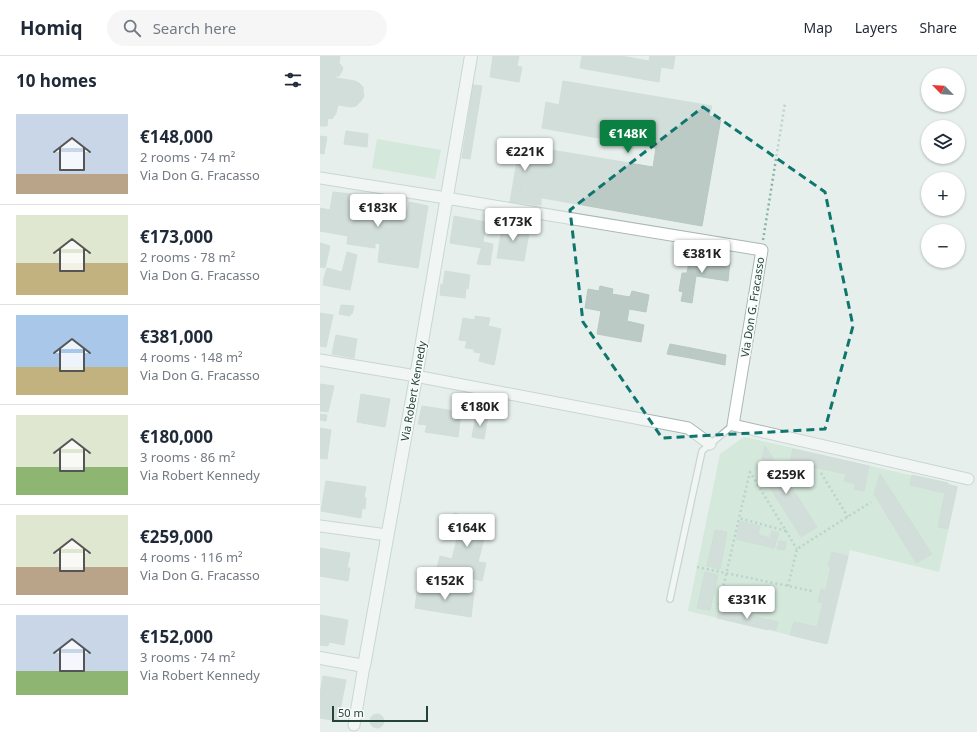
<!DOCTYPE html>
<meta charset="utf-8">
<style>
:root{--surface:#fff;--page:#f6f6f7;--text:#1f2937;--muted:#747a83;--line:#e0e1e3;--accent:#0b8043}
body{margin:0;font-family:"Noto Sans",sans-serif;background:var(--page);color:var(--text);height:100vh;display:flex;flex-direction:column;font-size:15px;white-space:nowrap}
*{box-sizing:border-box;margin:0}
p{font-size:13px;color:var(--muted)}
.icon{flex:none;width:22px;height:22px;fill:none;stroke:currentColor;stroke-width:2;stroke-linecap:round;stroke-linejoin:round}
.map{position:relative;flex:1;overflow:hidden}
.side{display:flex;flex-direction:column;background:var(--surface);width:320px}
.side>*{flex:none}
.needle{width:26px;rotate:294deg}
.buttons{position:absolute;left:601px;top:12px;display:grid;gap:8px}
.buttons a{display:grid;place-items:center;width:44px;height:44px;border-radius:50%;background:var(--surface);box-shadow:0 1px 3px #0004;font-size:20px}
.scale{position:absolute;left:12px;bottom:10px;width:96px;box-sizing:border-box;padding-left:4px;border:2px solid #24423a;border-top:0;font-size:11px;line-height:14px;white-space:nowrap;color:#24423a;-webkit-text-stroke:3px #f7fbf9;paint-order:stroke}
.price{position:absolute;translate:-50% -34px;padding:0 9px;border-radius:4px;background:#fff;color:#222;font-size:13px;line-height:26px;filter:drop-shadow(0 1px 2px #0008)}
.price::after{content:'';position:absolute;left:50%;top:24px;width:12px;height:9px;margin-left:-6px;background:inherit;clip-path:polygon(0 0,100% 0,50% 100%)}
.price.on{background:var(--accent);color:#fff}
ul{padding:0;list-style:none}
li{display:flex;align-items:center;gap:12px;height:100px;padding:0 16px}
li+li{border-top:1px solid var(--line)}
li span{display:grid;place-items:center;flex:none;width:112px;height:80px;border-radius:0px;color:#555}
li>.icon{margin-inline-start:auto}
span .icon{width:48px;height:48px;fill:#fffc;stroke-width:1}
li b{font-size:17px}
h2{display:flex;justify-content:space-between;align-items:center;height:48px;padding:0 16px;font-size:17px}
header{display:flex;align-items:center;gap:24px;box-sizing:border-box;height:56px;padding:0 20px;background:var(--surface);border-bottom:1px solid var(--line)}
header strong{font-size:19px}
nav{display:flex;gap:22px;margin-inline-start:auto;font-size:14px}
.search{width:280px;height:36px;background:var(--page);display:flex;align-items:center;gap:10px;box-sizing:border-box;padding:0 14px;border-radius:22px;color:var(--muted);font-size:15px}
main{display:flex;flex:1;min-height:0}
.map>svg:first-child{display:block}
.green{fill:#bfe0c8}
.building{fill:#bbcac4;stroke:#b8c9c2}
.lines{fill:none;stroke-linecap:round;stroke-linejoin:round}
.lane-casing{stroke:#a8b8b2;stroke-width:8}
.street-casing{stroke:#a8b8b2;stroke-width:13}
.secondary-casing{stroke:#a4bbb3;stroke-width:14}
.path{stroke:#86b3a5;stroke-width:2.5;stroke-dasharray:2 3;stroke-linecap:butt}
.lane{stroke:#fff;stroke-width:5.5}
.street{stroke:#fff;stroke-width:11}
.secondary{stroke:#fff;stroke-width:12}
.marked{fill:none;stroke:#0f766e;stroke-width:3;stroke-dasharray:8 5;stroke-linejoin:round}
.labels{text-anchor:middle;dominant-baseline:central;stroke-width:3.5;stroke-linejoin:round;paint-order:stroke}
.street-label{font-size:11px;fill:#24423a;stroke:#f7fbf9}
</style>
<header>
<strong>Homiq</strong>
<div class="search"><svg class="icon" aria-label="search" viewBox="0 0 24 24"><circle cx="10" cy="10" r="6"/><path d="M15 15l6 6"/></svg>Search here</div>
<nav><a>Map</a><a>Layers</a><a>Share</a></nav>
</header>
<main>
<section class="side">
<h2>10 homes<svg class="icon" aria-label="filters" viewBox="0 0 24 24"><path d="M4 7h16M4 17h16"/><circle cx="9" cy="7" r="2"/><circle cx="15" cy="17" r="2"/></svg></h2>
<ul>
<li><span style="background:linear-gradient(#c9d6e8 75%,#b9a48a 0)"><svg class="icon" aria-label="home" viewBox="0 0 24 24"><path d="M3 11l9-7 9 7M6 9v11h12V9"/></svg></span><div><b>€148,000</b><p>2 rooms · 74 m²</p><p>Via Don G. Fracasso</p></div></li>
<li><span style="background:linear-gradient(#dfe7d0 60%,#c2b280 0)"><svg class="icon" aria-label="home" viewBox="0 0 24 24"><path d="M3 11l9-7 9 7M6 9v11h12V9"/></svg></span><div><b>€173,000</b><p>2 rooms · 78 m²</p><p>Via Don G. Fracasso</p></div></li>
<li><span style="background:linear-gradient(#a9c7e8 65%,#c2b280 0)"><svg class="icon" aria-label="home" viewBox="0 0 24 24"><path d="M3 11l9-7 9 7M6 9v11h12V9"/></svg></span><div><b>€381,000</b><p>4 rooms · 148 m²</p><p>Via Don G. Fracasso</p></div></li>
<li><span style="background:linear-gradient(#dfe7d0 65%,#8fb573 0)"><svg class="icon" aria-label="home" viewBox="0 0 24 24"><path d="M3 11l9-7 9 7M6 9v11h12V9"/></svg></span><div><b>€180,000</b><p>3 rooms · 86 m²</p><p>Via Robert Kennedy</p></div></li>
<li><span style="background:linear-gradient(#dfe7d0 65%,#b9a48a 0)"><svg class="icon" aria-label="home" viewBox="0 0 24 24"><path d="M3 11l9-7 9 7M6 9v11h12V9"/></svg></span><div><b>€259,000</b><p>4 rooms · 116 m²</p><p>Via Don G. Fracasso</p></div></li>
<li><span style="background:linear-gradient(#c9d6e8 70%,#8fb573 0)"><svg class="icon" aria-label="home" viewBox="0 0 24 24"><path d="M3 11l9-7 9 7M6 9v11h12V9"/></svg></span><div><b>€152,000</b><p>3 rooms · 74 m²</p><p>Via Robert Kennedy</p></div></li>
</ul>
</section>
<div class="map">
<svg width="657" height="676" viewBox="0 0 657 676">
<rect width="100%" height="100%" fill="#e6efeb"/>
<path class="green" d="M57 83 121 94 115 123 52 112Z
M424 381 638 430 619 516 530 494 507 588 368 555 400 398Z"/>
<path class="building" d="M0 0H20L19 8 21 9 23 12 22 15 19 20H16V22L35 25 39 27 43 31V36L44 40 41 45 36 50 31 51 18 49 16 57 12 63 8 62 7 70H0Z
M173 0H199L197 10 202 11 199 26 170 21Z
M262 0H301L329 5 330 0H355L353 13 341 11 339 26 260 12Z
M243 25 392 50 389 60 401 62 382 170 200 138 207 90 333 111 336 92 222 72 226 46 239 49Z
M153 29 162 30 150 103 142 102Z
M26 75 48 78 47 91 24 88Z
M0 80 7 81 4 98 0 97Z
M201 82 232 87 231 94 207 90 200 138 221 142V149L190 146Z
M13 136 39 139 38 148 87 156 89 146 108 150 98 212 58 206 60 188 55 187V192L27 188 28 180 0 175V152L10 154Z
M134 160 166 166 162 192 130 187Z
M183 166 210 171 204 205 177 202Z
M163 186 173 188 170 209 157 208Z
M0 187 10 190 5 212 0 211Z
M27 196 37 199 30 234 13 231 15 225 4 222 7 212 22 216Z
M370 199 410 206 408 225 376 220 372 247 361 245 363 236 359 235 362 217H367Z
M125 215 150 219 148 233 146 232 145 242 120 239 121 228 123 229Z
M4 222 15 225 13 231 3 229Z
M280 230 293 233 292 238 310 241 312 235 329 239 326 256 309 253 307 265 324 269 321 286 277 278 281 255 265 252 268 233 279 235Z
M21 249 34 250 32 258H30V260L19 258Z
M0 257 13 259 6 291 0 290Z
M155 260 170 262 168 270 181 273 174 309 159 305 161 297 154 296V293L145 292 147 285 139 284 143 262 155 264Z
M16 279 37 283 34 302 12 298Z
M350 288 371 292 370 302 347 298Z
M371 292 406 299 405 309 370 302Z
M0 328 14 330 8 356 0 355Z
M41 338 70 343 65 371 37 366Z
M102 350 141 356 138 381 105 376 107 369 98 368Z
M0 358 7 359 6 365 0 364Z
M156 358 168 361 164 383 152 381Z
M0 372 11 374 7 403 0 402Z
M445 390 497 471 481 481 436 409 441 407Z
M473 393 549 410 544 435 534 433 536 428 524 425 526 418 470 406Z
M560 418 612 498 596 507 554 438Z
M592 419 628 427V429L637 431 628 473 618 471 625 437 590 429Z
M6 425 46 431 44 441 46 442 45 453 42 452 41 462 1 455Z
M134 457 173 467 170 480 165 479 158 506 166 507 162 525 117 513 120 500 132 503 139 475 130 473Z
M420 465 440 470 438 479 450 482 452 475 459 477 454 492 416 483Z
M395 474 407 476 400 513 387 510Z
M459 485 466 486 465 494 457 493Z
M0 492 30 497 27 512H30L28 525 0 520Z
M512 496 528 500 507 588 470 579 474 566 497 571 503 547 498 546 501 533 506 534 511 510H508Z
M385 516 398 519 390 554 377 552Z
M98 529 154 537 151 561 95 552Z
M399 552 458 566 456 574 448 572V574L397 562Z
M0 559 28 564 24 589 9 586 8 590 0 589Z
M3 620 26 624 18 665 0 662V638Z
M50 665a7 7 0 1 1 14 0a7 7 0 1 1-14 0Z"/>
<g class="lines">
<defs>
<path id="lane" d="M350 543 382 395 413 369"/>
<path id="street" d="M0 122 126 142 442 194 413 369 648 423
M0 304 90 319 368 372 390 388
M0 470 67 479
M34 669 44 610"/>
<path id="secondary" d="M0 602 44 610 96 321 151 0"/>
</defs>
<use href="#lane" class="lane-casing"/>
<use href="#street" class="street-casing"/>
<use href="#secondary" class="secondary-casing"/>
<path class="path" d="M443 184 465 47
M501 417 528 461
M466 475 419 462 430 416 477 493
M377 511 492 535
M468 530 477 493 551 446
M399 549 419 462"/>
<use href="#lane" class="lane"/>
<use href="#street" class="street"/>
<use href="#secondary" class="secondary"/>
</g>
<path d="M0 0H657V676H0ZM383 51 505 136 533 270 505 373 342 382 263 266 250 154Z" fill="#e6efeb" fill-opacity=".55" fill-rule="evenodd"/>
<path class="marked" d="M383 51 505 136 533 270 505 373 342 382 263 266 250 154Z"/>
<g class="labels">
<g class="street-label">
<text transform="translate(432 251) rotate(-81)">Via Don G. Fracasso</text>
<text transform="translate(93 335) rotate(-80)">Via Robert Kennedy</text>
</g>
</g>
</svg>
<div class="buttons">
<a><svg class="needle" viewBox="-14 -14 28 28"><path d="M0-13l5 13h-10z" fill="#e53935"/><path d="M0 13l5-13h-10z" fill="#747a83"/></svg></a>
<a><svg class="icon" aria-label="layers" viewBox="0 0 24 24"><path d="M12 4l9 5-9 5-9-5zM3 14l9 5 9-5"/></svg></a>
<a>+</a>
<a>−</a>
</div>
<div class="scale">50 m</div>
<b class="price on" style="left:308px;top:98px">€148K</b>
<b class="price" style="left:205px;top:116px">€221K</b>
<b class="price" style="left:58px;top:172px">€183K</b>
<b class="price" style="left:193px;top:186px">€173K</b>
<b class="price" style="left:382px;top:218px">€381K</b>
<b class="price" style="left:160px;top:371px">€180K</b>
<b class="price" style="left:466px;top:439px">€259K</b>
<b class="price" style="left:147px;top:492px">€164K</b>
<b class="price" style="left:125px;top:545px">€152K</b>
<b class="price" style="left:427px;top:564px">€331K</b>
</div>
</main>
